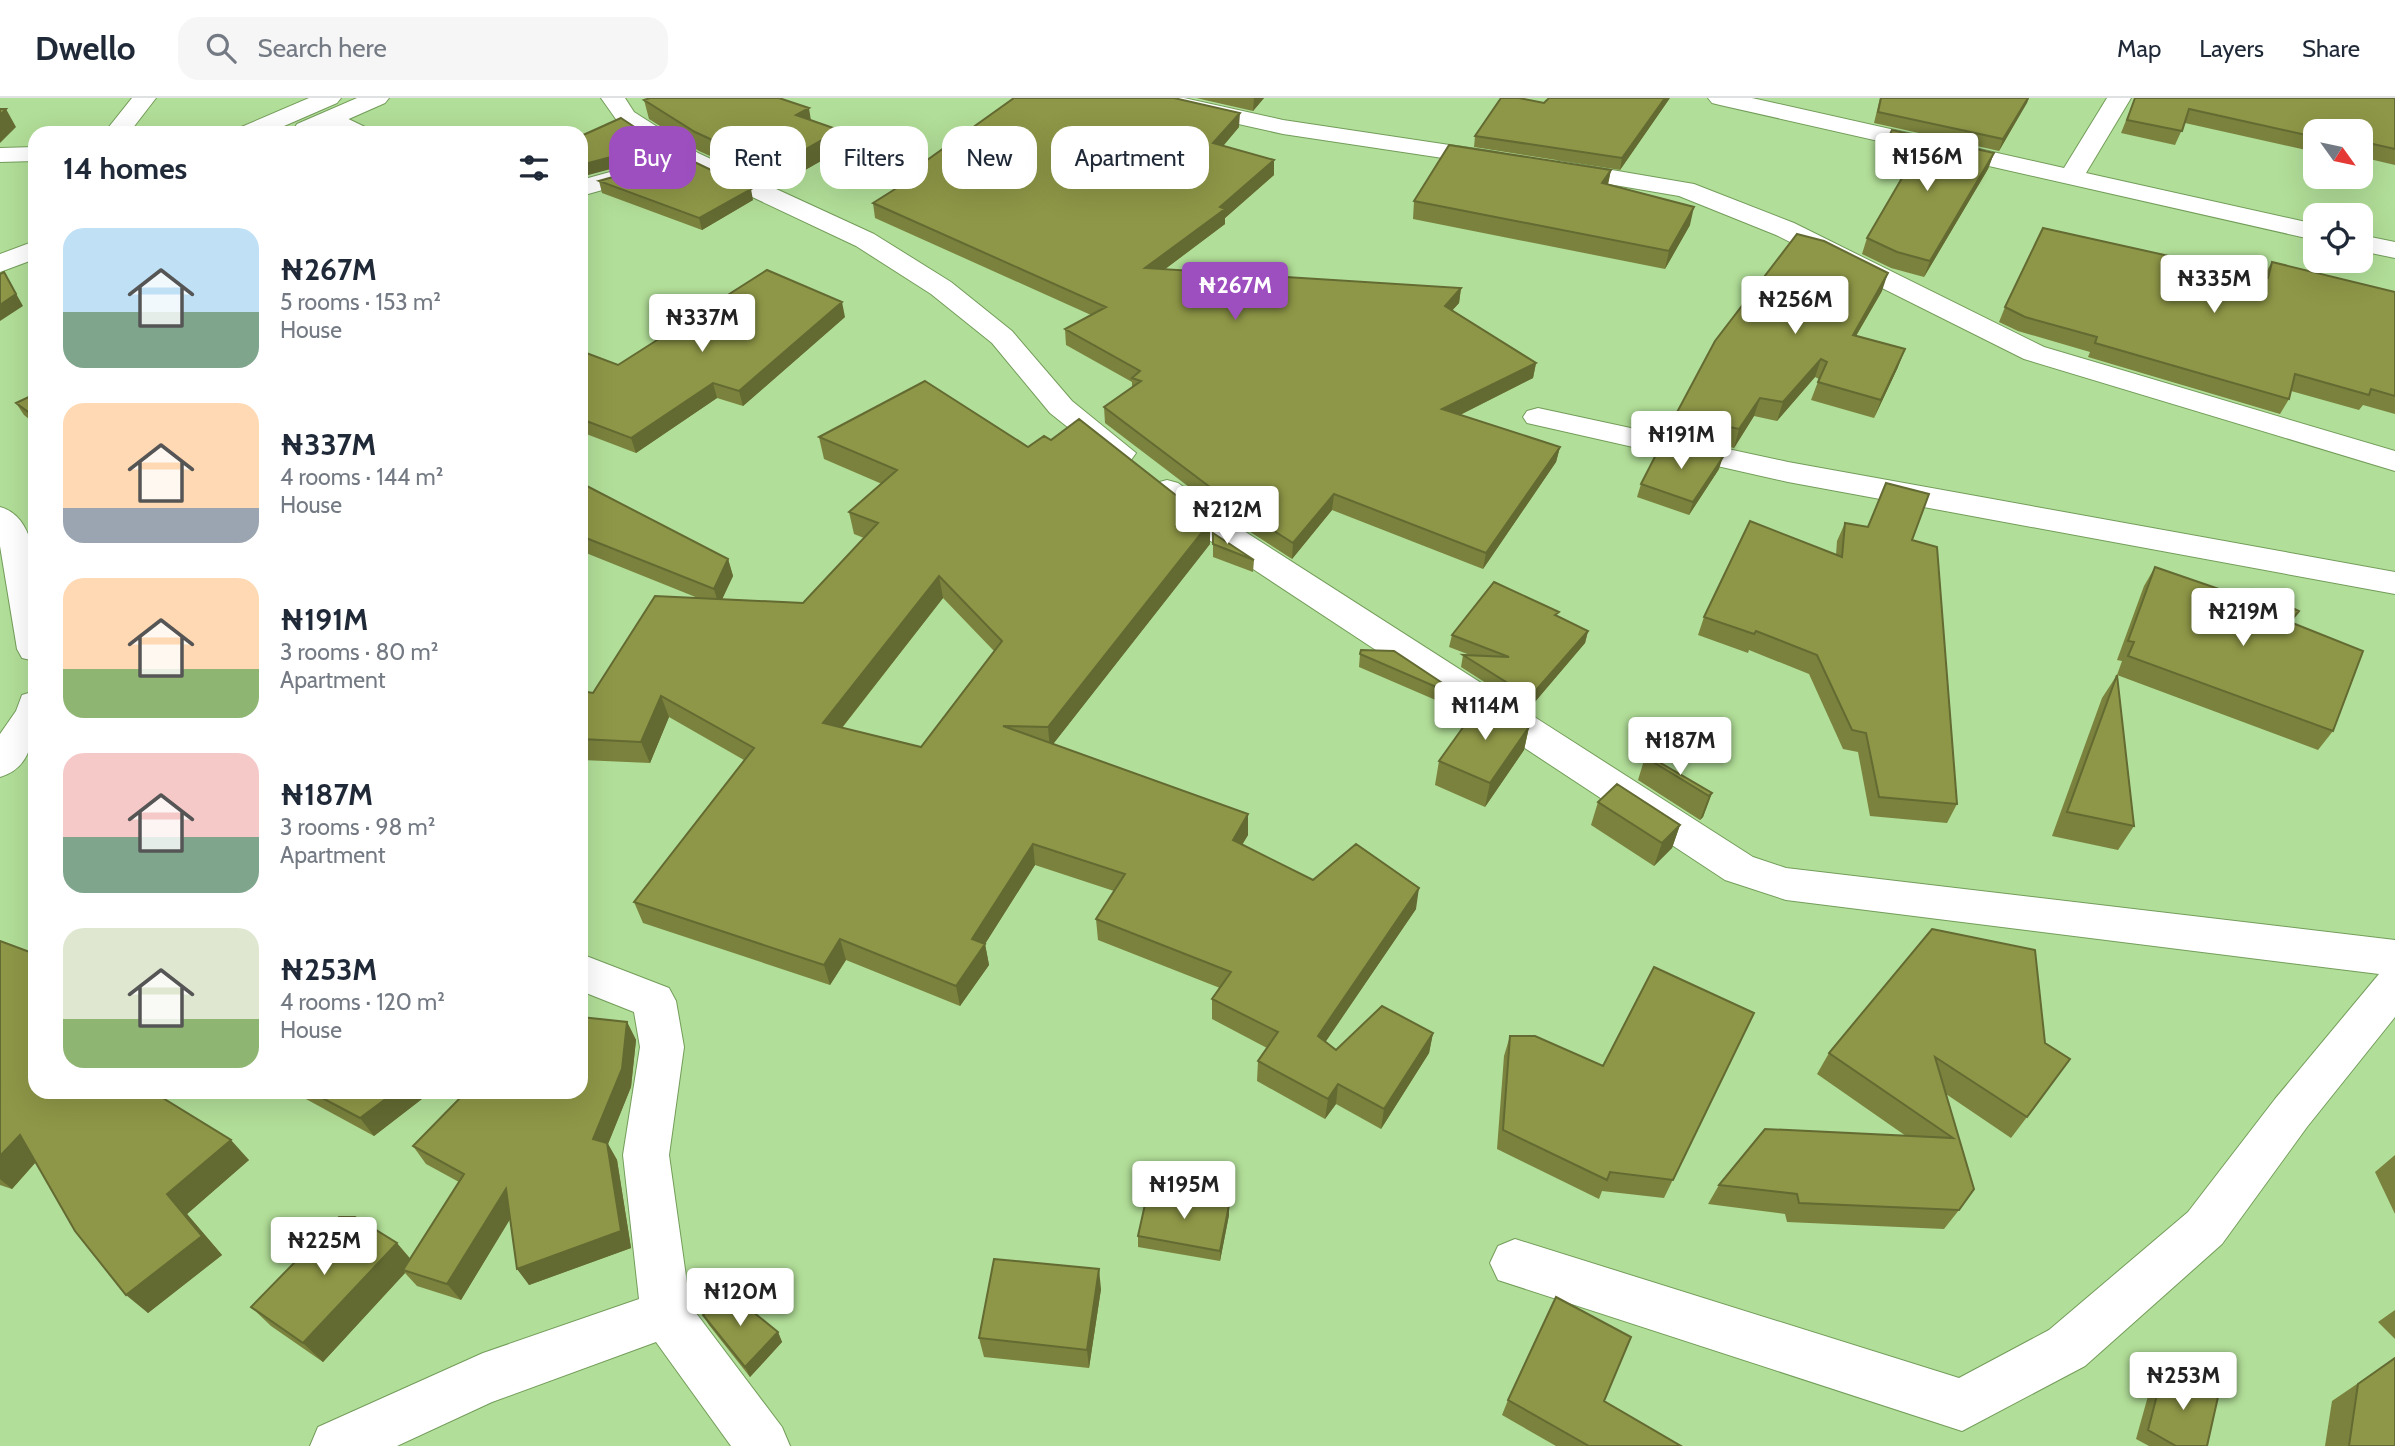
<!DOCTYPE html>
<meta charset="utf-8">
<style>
:root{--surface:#fff;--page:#f6f6f7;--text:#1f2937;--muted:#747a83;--line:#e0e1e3;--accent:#9e4fbf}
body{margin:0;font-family:Cabin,sans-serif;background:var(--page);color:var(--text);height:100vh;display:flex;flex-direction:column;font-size:26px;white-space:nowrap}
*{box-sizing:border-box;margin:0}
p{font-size:23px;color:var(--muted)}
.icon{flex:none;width:38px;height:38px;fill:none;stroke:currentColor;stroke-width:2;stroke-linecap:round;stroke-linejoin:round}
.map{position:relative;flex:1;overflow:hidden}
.sheet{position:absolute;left:28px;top:28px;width:560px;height:973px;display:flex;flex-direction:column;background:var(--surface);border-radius:21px;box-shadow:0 7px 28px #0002}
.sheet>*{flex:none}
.top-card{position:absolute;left:609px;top:28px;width:665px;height:63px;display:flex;gap:14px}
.needle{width:46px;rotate:123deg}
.buttons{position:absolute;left:2303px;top:21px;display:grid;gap:14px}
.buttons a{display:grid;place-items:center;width:70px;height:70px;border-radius:14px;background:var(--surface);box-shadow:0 7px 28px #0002;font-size:35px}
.price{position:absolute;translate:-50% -60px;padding:0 16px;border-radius:7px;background:#fff;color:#222;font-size:23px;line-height:46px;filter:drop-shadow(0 2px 4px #0008)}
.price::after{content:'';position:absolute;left:50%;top:42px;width:21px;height:16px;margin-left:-10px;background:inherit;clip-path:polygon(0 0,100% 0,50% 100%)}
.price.active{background:var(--accent);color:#fff}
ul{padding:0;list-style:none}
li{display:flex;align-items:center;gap:21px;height:175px;padding:0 35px}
li span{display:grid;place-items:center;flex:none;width:196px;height:140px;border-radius:21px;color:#555}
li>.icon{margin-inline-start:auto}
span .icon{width:84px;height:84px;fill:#fffc;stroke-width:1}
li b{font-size:30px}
h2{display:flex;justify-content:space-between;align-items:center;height:84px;padding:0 35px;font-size:30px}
.tag{padding:0 24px;border-radius:21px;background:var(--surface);box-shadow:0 7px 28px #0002;font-size:24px;line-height:63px}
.tag.active{background:var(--accent);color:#fff}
header{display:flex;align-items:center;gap:42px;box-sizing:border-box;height:98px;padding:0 35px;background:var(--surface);border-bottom:2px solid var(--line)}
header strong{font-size:33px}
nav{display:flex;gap:38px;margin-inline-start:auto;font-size:24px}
.search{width:490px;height:63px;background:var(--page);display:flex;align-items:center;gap:18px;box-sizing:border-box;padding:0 24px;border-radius:21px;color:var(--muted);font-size:26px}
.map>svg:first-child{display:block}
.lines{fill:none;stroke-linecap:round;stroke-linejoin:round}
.street-casing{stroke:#739d5a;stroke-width:2}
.secondary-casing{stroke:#739d5a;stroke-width:2}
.street{fill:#fff;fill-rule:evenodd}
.secondary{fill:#fff;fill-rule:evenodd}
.wall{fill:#7a823d;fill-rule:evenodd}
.shaded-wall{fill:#636a32}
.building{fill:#8e9747;stroke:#636a32;stroke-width:2;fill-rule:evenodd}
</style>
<header>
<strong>Dwello</strong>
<div class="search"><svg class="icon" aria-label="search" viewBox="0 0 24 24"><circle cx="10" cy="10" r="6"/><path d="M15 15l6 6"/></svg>Search here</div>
<nav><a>Map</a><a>Layers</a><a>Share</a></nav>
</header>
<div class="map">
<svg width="2395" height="1348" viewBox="0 0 2395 1348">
<rect width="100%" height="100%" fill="#b1de98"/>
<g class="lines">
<defs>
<path id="street" d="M132 0H156L129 35H104Z
M601 0H625L634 14 698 55 874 136 951 184 1012 233 1072 303 1136 355 1131 362 1120 365 1109 362 1050 315 992 245 931 196 856 148 680 65 618 24Z
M1140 0H1184L1283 22 1496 54 1505 56 1508 61 1505 66 1496 68 1283 36 1144 5Z
M1708 0H1752L2064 70 2107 0H2131L2086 75 2315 126V142L1720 7 1712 5Z
M332 13 367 30 370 35C352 35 332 37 320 20L324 15Z
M35 49V63L0 64V50Z
M650 63 659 66 663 71 659 76 581 98V82Z
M1559 63 1694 86 1794 125 2044 249 2395 353V373L2024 261 1776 137 1679 98 1550 76 1546 71 1550 66Z
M2361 137 2395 144V160L2361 153Z
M1538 310 1788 364 2395 474V496L1788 384 1527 325 1523 319 1527 313Z
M1167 382 1178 385 1233 426 1753 759 1786 770 2395 842V919L2307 1029 2222 1146 2085 1268 1962 1333 1498 1182 1490 1165 1498 1148 1515 1141 1959 1280 2049 1232 2188 1114 2275 1001 2379 876 1786 802 1725 782 1209 442 1156 399 1151 392 1156 385Z
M0 409C50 422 35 522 35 563L22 560 17 551 0 448Z
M35 593C35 625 38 668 0 679V636L16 613 22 597Z
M581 856 669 890 676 903 684 949 669 1057 690 1207 782 1329 790 1348H731L656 1244 492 1304 397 1348H310L318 1329 483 1255 639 1201 623 1057 640 949 634 914 581 893Z"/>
<path id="secondary" d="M309 0H341L337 5 268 35H236L239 30Z
M357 0H389L385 5 317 35H297L294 31 297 26Z
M35 143V161L0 174V156Z"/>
</defs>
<use href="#street" class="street-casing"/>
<use href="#secondary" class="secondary-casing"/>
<use href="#street" class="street"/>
<use href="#secondary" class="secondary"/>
</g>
<path class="wall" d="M1196 0H1264L1253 13Z
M1880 0H2029L1999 53 1874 25Z
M2135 0H2395V67L2361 59V33H2315V54L2185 25 2175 47 2121 35Z
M1669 1 1620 72 1474 49 1475 38 1544 5Z
M644 2 811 23 842 51 777 88 699 53 649 21Z
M1239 29 1223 48 1274 77 1225 120V126L1164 172 1461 190 1459 205 1452 212 1536 265 1533 280 1460 317 1560 349 1556 364 1483 471 1332 412 1292 461 1235 424 1105 325 1104 309 1132 289V284L1066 247 1065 231 1091 217 875 120 873 105 924 72 923 65Z
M1994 55 1988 71 1924 179 1891 170 1862 156 1867 140 1903 77 1876 71 1881 56Z
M1611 72 1608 87 1690 127 1665 171 1413 121 1414 103Z
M599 83 753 102 702 132 602 95Z
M2272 164 2395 194V316L2363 307 2359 312 2291 293 2289 301 2280 316 2088 259 2090 254 2018 233 1999 224 2005 209 2263 179Z
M1882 193 1856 238 1898 269 1874 320 1811 302 1819 281 1815 279 1777 323 1754 318 1734 350 1670 336 1675 318Z
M845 219 743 308 717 300 636 355 581 334V253L618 267Z
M35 296V326L24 317 16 305Z
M819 339 1028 349 1210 446 1053 646 1248 737 1242 747 1313 782 1416 811 1325 944 1336 952 1433 935 1429 955 1381 1031 1336 1006 1325 1021 1257 983 1258 963 1267 950 1212 921V901L1220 890 1098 842 1096 821 1114 793 1035 767 985 846 989 867 960 908 846 862 830 887 643 825 634 804 744 662 669 619 650 665 582 662 581 663V593L593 595 698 500 581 453V385L728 461 733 478 722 501 803 505 864 440 854 436 849 414 882 386 824 361ZM943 500 994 553 921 649 842 630Z
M1719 371 1689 417 1637 399 1641 386Z
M1845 425 1912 442 1957 706 1947 725 1870 718 1858 654 1843 651 1809 576 1749 552 1748 555 1698 537 1704 519 1836 457 1837 443Z
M1213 435 1254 462 1253 474 1213 459Z
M2155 469 2291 525 2333 633 2318 652 2117 577 2134 728 2118 752 2052 738 2102 600 2117 577 2122 563 2117 562 2144 488Z
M1558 518 1588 533 1585 545 1528 612 1461 569 1463 557H1470L1449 549 1452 537Z
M1360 556 1471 604 1468 616 1359 569Z
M1529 629 1524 652 1485 709 1435 687 1439 663Z
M1645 659 1712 695 1703 719 1700 722 1638 682Z
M1598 704 1680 727 1672 750 1654 768 1591 727Z
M1932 831 2027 1019 2011 1040 1946 996 1959 1112 1944 1131 1787 1124 1785 1116 1708 1106 1719 1087 1906 1038 1817 976 1829 955Z
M0 843 35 994 249 1062 187 1116 222 1157 148 1215 36 1064 12 1091 0 1087Z
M1754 915 1664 1100 1602 1093 1599 1101 1497 1051 1504 958 1510 938 1603 968Z
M627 924 636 942 631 989 608 1046 617 1062 631 1150 529 1187 510 1121 461 1202 417 1188 405 1175 323 1264 271 1228 251 1209 410 1160 459 1084 426 1066 413 1048 461 999 456 994H581Z
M293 994H431L374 1038Z
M2395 1057V1116L2375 1074Z
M1229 1117 1220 1163 1138 1149V1138Z
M1101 1191 1089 1270 984 1259 979 1240Z
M2395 1212V1241L2378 1224Z
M703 1217 778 1234 782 1244 750 1279 709 1227Z
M2395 1260V1348H2325L2332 1303Z
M2164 1270 2207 1348H2149L2136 1341 2153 1280Z
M1508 1302 1604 1303 1681 1348H1556L1502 1317Z"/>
<path class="shaded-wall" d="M1254 0H1264L1253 13Z
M1665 0H1670L1620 72 1622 60Z
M2028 0H2029L2027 5 1999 53 2003 41Z
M809 10 812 29 796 17Z
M6 11 16 29 0 45V17Z
M1240 15 1239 29 1213 60V45Z
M839 32 842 51 777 88 773 70Z
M660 46 663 57 581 79V67Z
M1994 55 1988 71 1924 179 1930 163Z
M1274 62V77L1225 120V126L1145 186V170L1220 109Z
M1611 72 1607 89 1602 85Z
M751 91 753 102 702 132 699 120Z
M1694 109 1690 127 1665 171 1669 153Z
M4 174 23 208 0 223V207Z
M1888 175 1882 193 1846 255 1853 237Z
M1461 190 1459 205 1443 223 1445 208Z
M842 204 845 219 743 308 739 293Z
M1905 251 1898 269 1874 320 1881 302Z
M1821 261 1815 279 1777 323 1783 304Z
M1536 265 1533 280 1440 327 1442 311Z
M713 285 717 300 636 355 631 340Z
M1760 300 1754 318 1734 350 1739 331Z
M1560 349 1556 364 1483 471 1486 455Z
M1723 359 1719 371 1689 417 1693 404Z
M1334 396 1332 412 1292 461 1293 445Z
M1210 424V446L1050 650 1048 629Z
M728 461 733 478 719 508 714 491Z
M939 478 943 500 829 646 823 625Z
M1588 533 1585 545 1528 612 1530 599Z
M661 598 669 619 650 665 641 644Z
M1529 629 1524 652 1485 709 1490 685Z
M1712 695 1703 719 1700 722 1709 698Z
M1248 716V737L1232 763 1233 742Z
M1680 727 1672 750 1654 768 1662 745Z
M1033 746 1035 767 983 849 985 846 989 867 960 908 956 888 972 841Z
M1419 790 1416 811 1316 958 1318 938Z
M840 841 846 862 830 887 824 867Z
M627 924 636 942 631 989 608 1046 617 1062 631 1150 529 1187 517 1171 593 1041Z
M1433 935 1429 955 1381 1031 1384 1011Z
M1338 986 1336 1006 1325 1021 1328 1001Z
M395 994H431L374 1038 360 1020Z
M20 1037 42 1057 12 1091 0 1081V1058Z
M231 1042 249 1062 187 1116 222 1157 148 1215 126 1197 167 1096Z
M506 1091 518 1108 461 1202 447 1186Z
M1229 1107V1117L1220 1163V1153Z
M397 1145 414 1165 403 1172 405 1175 323 1264 303 1245Z
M1099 1171 1101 1191 1089 1270 1087 1252Z
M778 1234 782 1244 750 1279 745 1269Z"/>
<path class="building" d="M650 0H779L809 10 796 17 839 32 773 70 695 34 644 2Z
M1014 0H1174L1240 15 1213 45 1274 62 1220 109 1225 111 1145 170 1461 190 1445 208 1536 265 1442 311 1560 349 1486 455 1334 396 1293 445 1235 408 1104 309 1141 283 1132 280 1140 273 1065 231 1106 209 873 105 927 71 923 65Z
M1501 0H1519L1544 5 1549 0H1665L1622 60 1475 38Z
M1881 0H2028L2003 41 1878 14Z
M2135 0H2395V51L2364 44 2362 49H2361V33H2315V39L2189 11 2182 33 2127 22Z
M0 11H6L0 17Z
M621 20 660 46 581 67V38Z
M1892 32 1994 55 1930 163 1897 154 1867 140 1912 63 1881 56Z
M1449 47 1611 72 1602 85 1694 109 1669 153 1414 103Z
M684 59 751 91 699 120 599 83Z
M2043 130 2268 180 2272 164 2395 194V298L2371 291 2369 297 2295 276 2289 301 2095 245 2097 239 2025 219 2005 209Z
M1797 136 1824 143 1888 175 1853 237 1905 251 1881 302 1818 284 1827 264 1821 261 1783 304 1760 300 1739 331 1675 318 1715 243Z
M767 172 842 204 739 293 713 285 631 340 581 321V253L618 267Z
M4 174 16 196 0 207V176Z
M925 283 1028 349 1044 338 1051 342 1079 321 1210 424 1048 629 1003 628 1248 716 1233 742 1313 782 1356 746 1419 790 1318 938 1336 952 1382 908 1433 935 1384 1011 1338 986 1328 1001 1258 963 1278 934 1212 901 1231 874 1096 821 1125 776 1033 746 972 841 985 846 956 888 840 841 824 867 634 804 754 650 661 598 641 644 581 641V593L593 595 655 498 803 505 878 425 849 414 897 372 819 339ZM939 478 1002 543 921 649 823 625Z
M35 296V319L16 305Z
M1662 345 1723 359 1693 404 1641 386Z
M581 385 728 461 714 491 581 438Z
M1886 385 1929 396 1912 442 1937 449 1957 706 1879 699 1866 635 1852 632 1817 557 1756 533 1754 536 1704 519 1750 423 1842 459 1845 425 1868 429Z
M1213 435 1254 462 1213 446Z
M2155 469 2245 500 2252 491 2299 513 2290 524 2363 553 2333 633 2128 558 2134 544 2128 543Z
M1494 484 1559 514 1555 517 1588 533 1530 599 1463 557 1509 559 1452 537Z
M1361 552 1394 553 1471 604 1360 556Z
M2117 577 2134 728 2067 714Z
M1484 600 1529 629 1490 685 1439 663Z
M1647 657 1712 695 1709 698 1645 659Z
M1617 686 1680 727 1662 745 1598 704Z
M1932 831 2035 852 2045 945 2070 961 2027 1019 1935 959 1974 1091 1959 1112 1799 1105 1797 1096 1719 1087 1765 1031 1953 1040 1829 955Z
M0 843 35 856V994H153L231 1042 167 1096 202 1138 126 1197 75 1133 20 1037 0 1058Z
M1654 869 1754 915 1673 1082 1610 1074 1607 1082 1503 1032 1510 938H1535L1603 968Z
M581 919 627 924 622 971 593 1041 607 1045 621 1133 517 1171 506 1091 447 1186 403 1172 464 1076 413 1048 463 997 460 994H581Z
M311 994H395L360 1020Z
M1148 1093 1229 1107 1220 1153 1138 1138Z
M339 1119H355L397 1145 303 1245 251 1209Z
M994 1161 1099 1171 1087 1252 979 1240Z
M727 1193 778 1234 745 1269 703 1217Z
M1556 1199 1631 1239 1604 1303 1681 1348H1589L1508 1302Z
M2395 1260V1348H2349L2358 1286Z
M2164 1270 2218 1299 2207 1348H2176L2148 1332Z"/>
</svg>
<div class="buttons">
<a><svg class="needle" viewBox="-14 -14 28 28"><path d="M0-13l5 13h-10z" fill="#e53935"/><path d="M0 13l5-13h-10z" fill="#747a83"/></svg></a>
<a><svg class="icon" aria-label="locate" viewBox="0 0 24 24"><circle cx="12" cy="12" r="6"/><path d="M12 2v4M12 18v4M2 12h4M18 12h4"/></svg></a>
</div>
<b class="price" style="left:1927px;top:95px">₦156M</b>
<b class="price" style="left:2214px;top:217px">₦335M</b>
<b class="price active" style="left:1235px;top:224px">₦267M</b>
<b class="price" style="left:1795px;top:238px">₦256M</b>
<b class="price" style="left:702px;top:256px">₦337M</b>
<b class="price" style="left:1681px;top:373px">₦191M</b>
<b class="price" style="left:1227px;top:448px">₦212M</b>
<b class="price" style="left:2243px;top:550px">₦219M</b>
<b class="price" style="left:1485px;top:644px">₦114M</b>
<b class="price" style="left:1680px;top:679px">₦187M</b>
<b class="price" style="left:1184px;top:1123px">₦195M</b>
<b class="price" style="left:324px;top:1179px">₦225M</b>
<b class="price" style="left:740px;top:1230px">₦120M</b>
<b class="price" style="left:2183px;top:1314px">₦253M</b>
<div class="top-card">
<a class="tag active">Buy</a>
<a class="tag">Rent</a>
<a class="tag">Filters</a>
<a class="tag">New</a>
<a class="tag">Apartment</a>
</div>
<section class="sheet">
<h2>14 homes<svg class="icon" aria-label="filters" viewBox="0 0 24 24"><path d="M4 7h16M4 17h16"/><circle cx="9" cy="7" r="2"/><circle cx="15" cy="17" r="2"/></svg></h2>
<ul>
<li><span style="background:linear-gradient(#bfe0f5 60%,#7fa58c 0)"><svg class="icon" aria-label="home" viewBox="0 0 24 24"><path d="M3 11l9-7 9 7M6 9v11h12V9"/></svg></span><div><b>₦267M</b><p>5 rooms · 153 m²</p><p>House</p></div></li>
<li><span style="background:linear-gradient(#ffd9b3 75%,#9aa5b1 0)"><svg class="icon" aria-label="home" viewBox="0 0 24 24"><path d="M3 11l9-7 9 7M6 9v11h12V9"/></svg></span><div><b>₦337M</b><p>4 rooms · 144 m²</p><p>House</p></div></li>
<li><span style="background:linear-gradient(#ffd9b3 65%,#8fb573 0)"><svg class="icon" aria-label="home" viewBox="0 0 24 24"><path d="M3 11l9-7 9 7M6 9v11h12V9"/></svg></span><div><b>₦191M</b><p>3 rooms · 80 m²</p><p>Apartment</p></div></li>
<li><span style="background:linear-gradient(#f6c9c9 60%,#7fa58c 0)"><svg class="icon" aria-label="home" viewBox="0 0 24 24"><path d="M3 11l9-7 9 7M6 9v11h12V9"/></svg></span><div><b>₦187M</b><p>3 rooms · 98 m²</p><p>Apartment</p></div></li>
<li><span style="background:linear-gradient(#dfe7d0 65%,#8fb573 0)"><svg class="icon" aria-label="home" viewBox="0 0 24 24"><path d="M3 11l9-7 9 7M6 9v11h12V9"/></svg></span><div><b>₦253M</b><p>4 rooms · 120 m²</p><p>House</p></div></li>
</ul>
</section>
</div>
